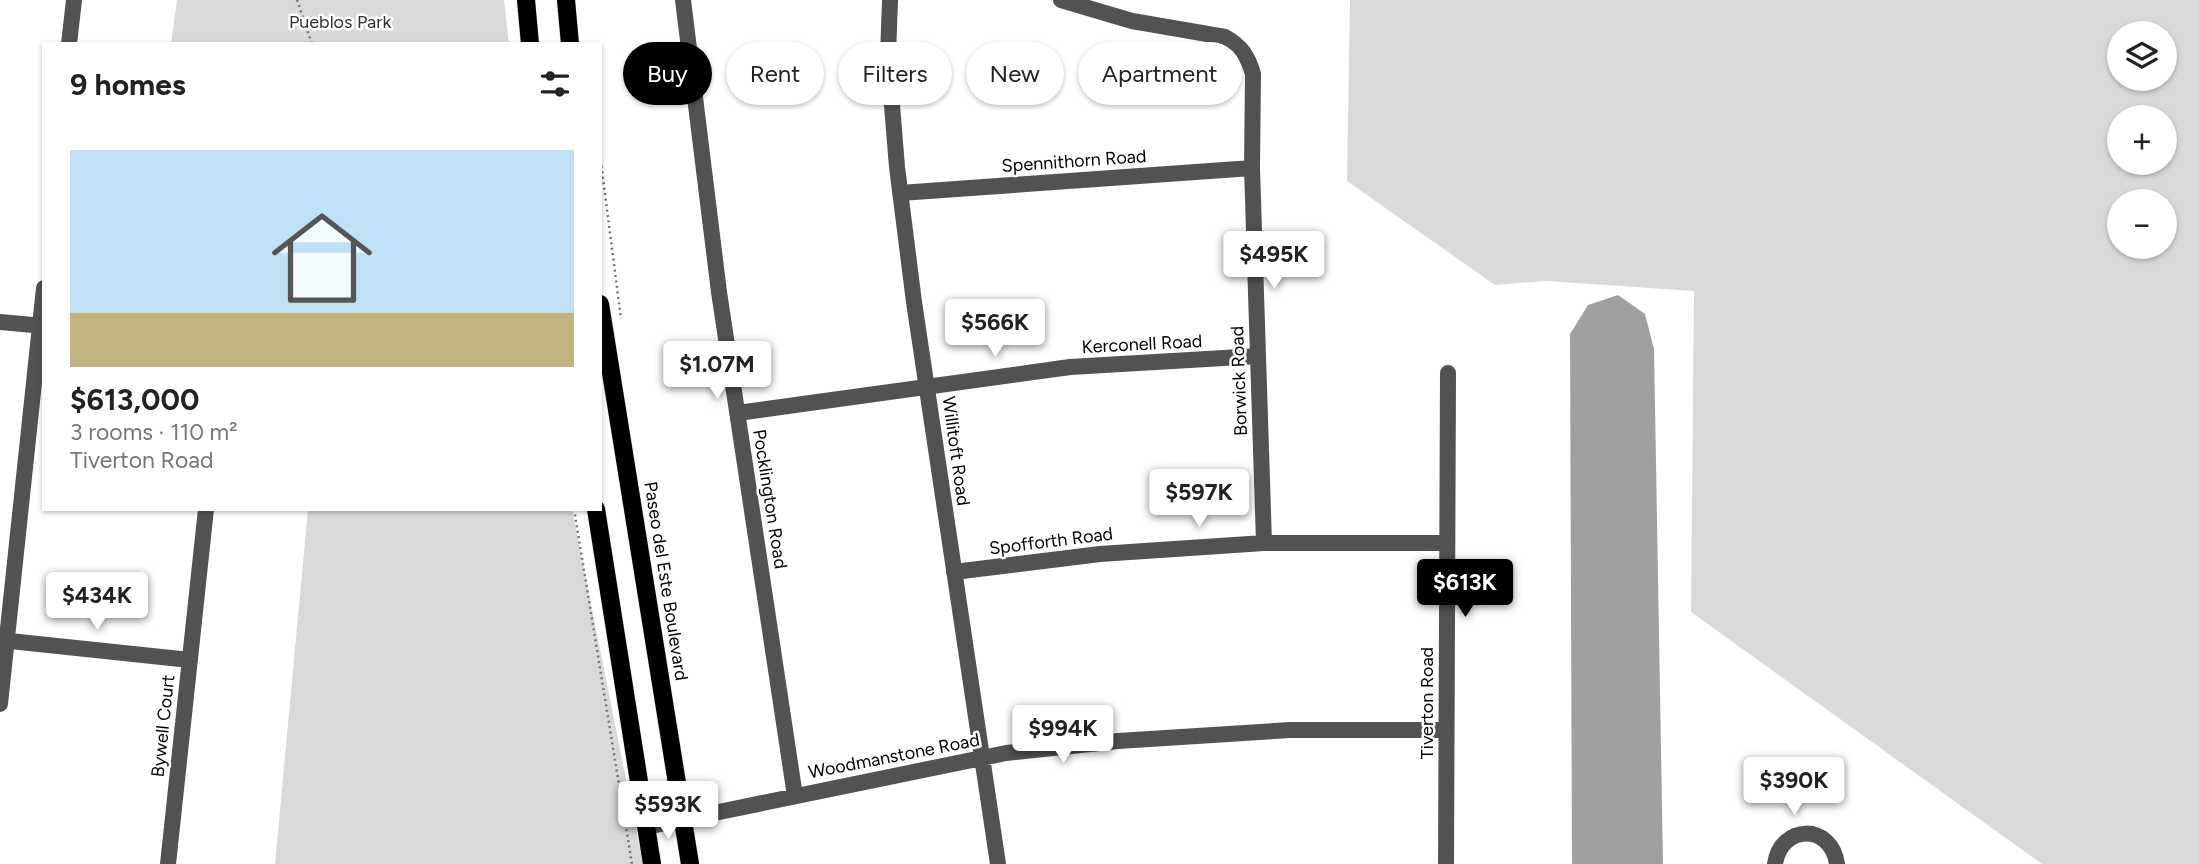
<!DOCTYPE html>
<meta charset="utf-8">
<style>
:root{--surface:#fff;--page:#f6f6f6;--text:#222;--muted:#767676;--line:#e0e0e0;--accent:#000}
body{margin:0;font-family:Figtree,sans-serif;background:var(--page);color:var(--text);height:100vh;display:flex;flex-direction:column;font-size:26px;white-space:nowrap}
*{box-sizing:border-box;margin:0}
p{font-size:23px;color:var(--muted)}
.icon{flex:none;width:38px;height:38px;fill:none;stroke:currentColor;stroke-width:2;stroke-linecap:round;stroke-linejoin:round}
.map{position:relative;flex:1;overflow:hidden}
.side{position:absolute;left:42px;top:42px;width:560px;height:469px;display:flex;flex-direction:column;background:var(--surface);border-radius:0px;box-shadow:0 2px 5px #0004}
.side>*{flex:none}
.hud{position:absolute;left:623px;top:42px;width:665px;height:63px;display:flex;gap:14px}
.tools{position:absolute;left:2107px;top:21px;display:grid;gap:14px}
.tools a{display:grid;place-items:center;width:70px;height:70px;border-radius:50%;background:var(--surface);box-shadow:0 2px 5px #0004;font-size:35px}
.price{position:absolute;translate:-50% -60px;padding:0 16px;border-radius:7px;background:#fff;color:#222;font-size:23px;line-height:46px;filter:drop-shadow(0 2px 4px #0008)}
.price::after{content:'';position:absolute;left:50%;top:42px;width:21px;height:16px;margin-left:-10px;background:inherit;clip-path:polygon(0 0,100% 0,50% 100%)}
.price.on{background:var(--accent);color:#fff}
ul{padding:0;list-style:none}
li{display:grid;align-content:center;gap:14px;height:371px;padding:0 28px}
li+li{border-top:2px solid var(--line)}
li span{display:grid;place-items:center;height:217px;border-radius:0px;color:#555}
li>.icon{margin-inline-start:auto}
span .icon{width:126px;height:126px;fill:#fffc;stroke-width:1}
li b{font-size:30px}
h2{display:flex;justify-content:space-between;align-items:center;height:84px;padding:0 28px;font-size:30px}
.chip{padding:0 24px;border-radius:32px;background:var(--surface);box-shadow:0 2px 5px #0004;font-size:24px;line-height:63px}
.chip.on{background:var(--accent);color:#fff}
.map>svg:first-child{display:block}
.green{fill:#d9d9d9;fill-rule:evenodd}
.water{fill:#a0a0a0}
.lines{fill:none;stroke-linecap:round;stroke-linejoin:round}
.major-casing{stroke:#dbdbdb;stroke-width:19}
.path{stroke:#747474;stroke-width:2.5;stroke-dasharray:2 3.5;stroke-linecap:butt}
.minor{stroke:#525252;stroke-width:16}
.major{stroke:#000;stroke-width:18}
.labels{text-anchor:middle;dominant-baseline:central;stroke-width:5;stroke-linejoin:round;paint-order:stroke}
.park-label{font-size:18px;fill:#303030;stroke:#fff}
.street-label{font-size:18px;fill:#000;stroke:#fff}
</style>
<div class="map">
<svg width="2199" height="864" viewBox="0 0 2199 864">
<rect width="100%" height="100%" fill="#fff"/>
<path class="green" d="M177 0H504L509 44H171Z
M1350 0H2199V864H2042L1691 612 1694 291 1546 281 1495 285 1347 181ZM2165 33V79H2119V33ZM2165 117V163H2119V117ZM2119 201H2165V247H2119Z
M308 509H572L643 864H275Z"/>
<path class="water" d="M1618 295 1645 314 1654 349 1663 864H1572L1570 334 1588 305Z"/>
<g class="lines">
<defs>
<path id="major" d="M526 0 530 44
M566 0 570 44
M600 304 690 864
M596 509 652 864"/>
</defs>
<use href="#major" class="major-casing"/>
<path class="path" d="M297 0 312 44
M600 155 621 319
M574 509 632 864
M695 788 698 792 700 801"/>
<path class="minor" d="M683 0 719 292 795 796
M890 0 888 56 897 167 914 302 998 864
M1061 0 1132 21 1225 37C1241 46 1248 56 1253 74L1252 168 1264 543
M69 44 74 0
M900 193 1252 168
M0 322 44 326
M738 413 1070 367 1258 356
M954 572 1100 554 1264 543H1447
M0 640 190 660
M0 704 44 288
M646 827 1006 753 1118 741 1290 730H1446
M168 864 206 509
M1446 864 1448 373
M1775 864C1781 824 1831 823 1837 864"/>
<use href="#major" class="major"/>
</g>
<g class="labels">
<g class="park-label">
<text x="340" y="22">Pueblos Park</text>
</g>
<g class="street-label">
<text transform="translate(1074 161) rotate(-4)">Spennithorn Road</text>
<text transform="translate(1142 344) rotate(-3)">Kerconell Road</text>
<text transform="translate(1239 381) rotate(-92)">Borwick Road</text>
<text transform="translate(956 451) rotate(82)">Willitoft Road</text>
<text transform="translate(770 499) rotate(81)">Pocklington Road</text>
<text transform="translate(1051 541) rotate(-7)">Spofforth Road</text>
<text transform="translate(666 581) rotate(81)">Paseo del Este Boulevard</text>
<text transform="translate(1427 703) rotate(-90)">Tiverton Road</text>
<text transform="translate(163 726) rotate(-84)">Bywell Court</text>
<text transform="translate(894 756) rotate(-11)">Woodmanstone Road</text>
</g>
</g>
</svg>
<div class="tools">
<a><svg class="icon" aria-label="layers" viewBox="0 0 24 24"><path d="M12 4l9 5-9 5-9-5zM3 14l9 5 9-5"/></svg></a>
<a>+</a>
<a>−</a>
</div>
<b class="price" style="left:1274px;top:291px">$495K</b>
<b class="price" style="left:995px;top:359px">$566K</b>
<b class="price" style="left:717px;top:401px">$1.07M</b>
<b class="price" style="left:1199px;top:529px">$597K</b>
<b class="price on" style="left:1465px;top:619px">$613K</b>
<b class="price" style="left:97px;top:632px">$434K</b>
<b class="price" style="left:1063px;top:765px">$994K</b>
<b class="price" style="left:1794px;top:817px">$390K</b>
<b class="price" style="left:668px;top:841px">$593K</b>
<div class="hud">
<a class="chip on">Buy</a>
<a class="chip">Rent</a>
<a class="chip">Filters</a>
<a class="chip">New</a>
<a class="chip">Apartment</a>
</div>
<section class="side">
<h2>9 homes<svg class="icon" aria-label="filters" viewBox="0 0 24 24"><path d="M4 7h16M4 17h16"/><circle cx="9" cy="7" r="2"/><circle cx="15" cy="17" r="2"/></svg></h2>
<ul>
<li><span style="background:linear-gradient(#bfe0f5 75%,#c2b280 0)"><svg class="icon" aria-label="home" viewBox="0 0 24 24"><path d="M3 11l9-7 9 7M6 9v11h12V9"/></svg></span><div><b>$613,000</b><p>3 rooms · 110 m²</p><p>Tiverton Road</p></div></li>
</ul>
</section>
</div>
